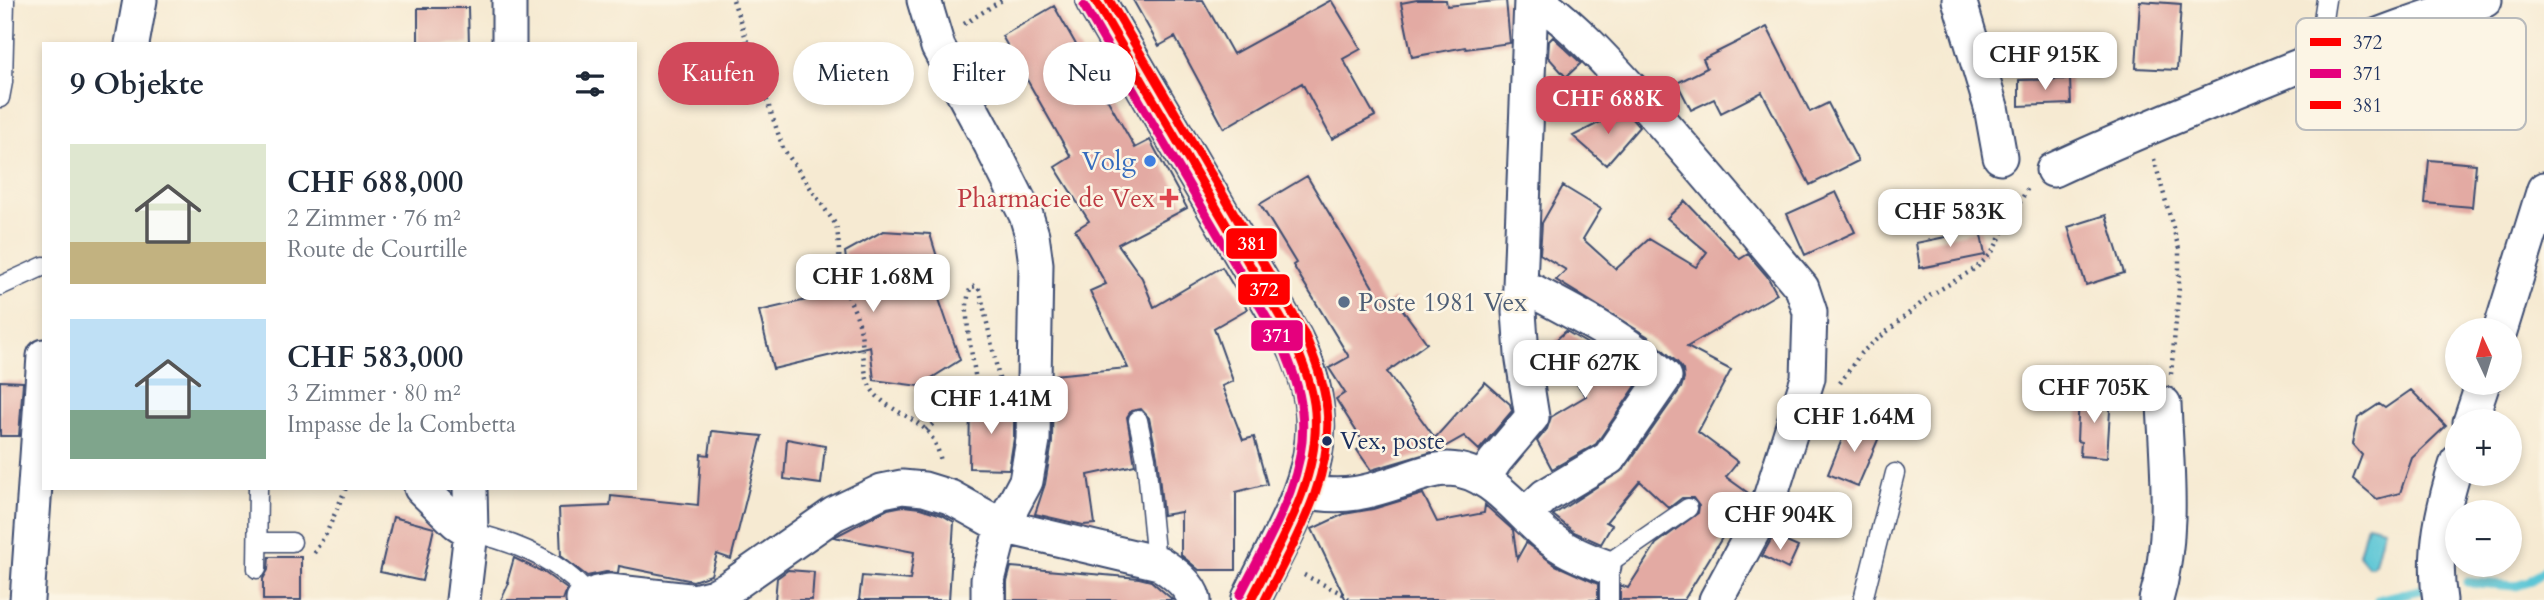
<!DOCTYPE html>
<html lang="de">
<meta charset="utf-8">
<style>
:root{--surface:#fff;--page:#f6f6f7;--text:#1f2937;--muted:#747a83;--accent:#d1495b}
body{margin:0;font-family:Cardo,serif;background:var(--page);color:var(--text);height:100vh;display:flex;flex-direction:column;font-size:26px;white-space:nowrap}
*{box-sizing:border-box;margin:0}
p{font-size:23px;color:var(--muted)}
.icon{flex:none;width:38px;height:38px;fill:none;stroke:currentColor;stroke-width:2;stroke-linecap:round;stroke-linejoin:round}
.map{position:relative;flex:1;overflow:hidden}
.drawer{position:absolute;left:42px;top:42px;width:595px;height:448px;display:flex;flex-direction:column;background:var(--surface);border-radius:0px;box-shadow:0 4px 10px #0003}
.drawer>*{flex:none}
.banner{position:absolute;left:658px;top:42px;width:665px;height:63px;display:flex;gap:14px}
.needle{width:46px;rotate:356deg}
.controls{position:absolute;left:2445px;top:318px;display:grid;gap:14px}
.controls a{display:grid;place-items:center;width:77px;height:77px;border-radius:50%;background:var(--surface);box-shadow:0 4px 10px #0003;font-size:35px}
.price{position:absolute;translate:-50% -60px;padding:0 16px;border-radius:14px;background:#fff;color:#222;font-size:23px;line-height:46px;filter:drop-shadow(0 2px 4px #0008)}
.price::after{content:'';position:absolute;left:50%;top:42px;width:21px;height:16px;margin-left:-10px;background:inherit;clip-path:polygon(0 0,100% 0,50% 100%)}
.price.active{background:var(--accent);color:#fff}
ul{padding:0;list-style:none}
li{display:flex;align-items:center;gap:21px;height:175px;padding:0 28px}
li span{display:grid;place-items:center;flex:none;width:196px;height:140px;border-radius:0px;color:#555}
li>.icon{margin-inline-start:auto}
span .icon{width:84px;height:84px;fill:#fffc;stroke-width:1}
li b{font-size:30px}
h2{display:flex;justify-content:space-between;align-items:center;height:84px;padding:0 28px;font-size:30px}
.tag{padding:0 24px;border-radius:32px;background:var(--surface);box-shadow:0 4px 10px #0003;font-size:24px;line-height:63px}
.tag.active{background:var(--accent);color:#fff}
.map>svg:first-child{display:block}
.water{fill:#5bc6d6;stroke:#3b7a9a;stroke-width:2}
.lines{fill:none;stroke-linecap:round;stroke-linejoin:round}
.stream{stroke:#5bc6d6;stroke-width:9}
.building{fill:#e3aaa3}
.service-casing{stroke:#3c4b6f;stroke-width:21}
.minor-casing{stroke:#3c4b6f;stroke-width:37}
.secondary-casing{stroke:#3c4b6f;stroke-width:42}
.path{stroke:#3c4b6f;stroke-width:4.5;stroke-dasharray:2 5;stroke-linecap:butt}
.service{stroke:#fff;stroke-width:18}
.minor{stroke:#fff;stroke-width:33}
.secondary{stroke:#fff;stroke-width:38}
.bus-1-casing{stroke:#fcf5e5;stroke-width:14}
.bus-2-casing{stroke:#fcf5e5;stroke-width:14}
.bus-3-casing{stroke:#fcf5e5;stroke-width:14}
.bus-1{stroke:#f00;stroke-width:9}
.bus-2{stroke:#e5007d;stroke-width:9}
.bus-3{stroke:#f00;stroke-width:9}
.shop-dot{fill:#3f7fe0;stroke:#fcf5e5;stroke-width:2.5}
.health-dot{fill:#e0444e;stroke:#fcf5e5;stroke-width:2.5}
.service-dot{fill:#5c6f8a;stroke:#fcf5e5;stroke-width:2.5}
.bus-dot{fill:#1b2f5e;stroke:#fcf5e5;stroke-width:2.5}
.labels{text-anchor:middle;dominant-baseline:central;stroke-width:5;stroke-linejoin:round;paint-order:stroke}
.bus-label{font-size:24px;fill:#1b2f5e;stroke:#fcf5e5;text-anchor:start}
.shop-label{font-size:26px;fill:#366cbe;stroke:#fcf5e5;text-anchor:end}
.health-label{font-size:26px;fill:#be3a42;stroke:#fcf5e5;text-anchor:end}
.service-label{font-size:26px;fill:#4e5e75;stroke:#fcf5e5;text-anchor:start}
.key{fill:#fcf5e5;stroke:#b8babc;stroke-width:2}
.key-label{font-size:19px;fill:#1b2f5e}
.line-badge{stroke:#fcf5e5;stroke-width:2.5}
.badge-label{font-size:19px;text-anchor:middle;font-weight:bold;fill:#fff}
</style>
<div class="map">
<svg width="2544" height="600" viewBox="0 0 2544 600">
<rect width="100%" height="100%" fill="#fcf5e5"/>
<filter id="ink" filterUnits="userSpaceOnUse"><feTurbulence type="fractalNoise" baseFrequency=".0143" numOctaves="2"/><feDisplacementMap in="SourceGraphic" scale="14" xChannelSelector="R" yChannelSelector="G"/><feConvolveMatrix kernelMatrix="1 2 1 2 8 2 1 2 1" color-interpolation-filters="sRGB"/></filter>
<filter id="wash" filterUnits="userSpaceOnUse"><feTurbulence type="fractalNoise" baseFrequency=".00686" numOctaves="4" result="noise"/><feDisplacementMap in="SourceGraphic" scale="28" xChannelSelector="R" yChannelSelector="G"/><feGaussianBlur stdDeviation="1.57" result="paint"/><feColorMatrix in="noise" values="0 0 0 0 0 0 0 0 0 0 0 0 0 0 0 0 0 1.4 0 .05"/><feComposite in="paint" operator="in"/></filter>
<g filter="url(#wash)">
<rect width="100%" height="100%" fill="#f6ead2"/>
<path class="water" d="M2367 524 2384 528 2375 563 2372 566H2368L2359 555Z"/>
<g class="lines">
<path class="stream" d="M2467 582 2516 586 2529 582 2544 570
M2378 600 2428 588"/>
</g>
<g id="blocks">
<path class="building" d="M1133 0H1203L1233 54 1331 0 1361 49 1343 59 1375 116 1332 139 1302 83 1224 128 1175 37 1159 46Z
M1417 0H1446L1447 6 1506 0 1510 43 1466 49 1465 47 1412 57 1401 3Z
M2140 1 2181 4 2177 70 2136 68Z
M1054 6 1135 148 1150 140 1187 208 1118 244 1142 278 1154 307 1222 267 1247 309 1214 328 1233 381 1222 386 1243 440 1254 437 1267 484 1236 492V570H1199L1181 555V512L1163 515 1157 456 1149 418 1141 409 1131 411 1127 417 1135 465 1088 475 1095 524 1083 525 1035 514 1045 484 1052 443 1053 375 1128 368 1090 291 1106 284 1075 230 1089 221 1055 167 1071 157 1002 36Z
M418 8H468L469 44H418Z
M1767 27 1810 112 1828 103 1858 161 1810 185 1762 92 1721 113 1714 99 1691 110 1677 83 1707 68 1703 59Z
M1553 37 1581 63 1566 77 1548 57 1549 41Z
M2070 79 2071 104 2019 106V80Z
M1624 110 1639 127 1606 165 1573 136Z
M2429 160 2476 164 2472 207 2425 203Z
M1307 176 1384 306 1394 298 1427 343 1387 372 1435 438 1485 382 1510 404 1512 411 1479 450 1464 436 1439 450 1371 470 1357 450 1365 445 1336 399 1345 393 1329 368 1349 357 1293 265 1296 263 1260 204Z
M1563 186 1601 209 1583 239 1616 269 1649 239 1696 267 1707 252 1667 218 1685 201 1740 259 1748 254 1767 276 1777 294 1687 347 1731 370 1698 432 1738 462 1726 477 1751 495 1729 536 1725 533 1684 600H1620V585L1628 588 1656 544 1698 513 1699 506 1693 498H1682L1669 508 1640 481 1606 522 1612 525 1601 544 1574 532 1553 515 1624 469 1681 388 1684 379 1683 370 1678 363 1647 336 1556 280 1566 270 1540 254 1542 223Z
M1836 192 1855 232 1805 255 1787 214Z
M2106 215 2124 273 2086 285 2068 227Z
M1980 230 1985 255 1920 268 1916 243Z
M883 231 930 234 941 270 930 273 960 360 919 386 874 380 870 346 773 369 759 311 850 290 845 252Z
M1566 331 1608 356 1640 380 1596 444 1552 469 1537 441 1547 429 1551 417 1586 396 1548 347Z
M0 381 23 382 19 436H0Z
M2411 390 2446 426 2412 458 2400 493 2377 499 2353 479 2362 455 2352 444 2358 418 2379 404 2385 408Z
M2079 394 2111 395 2107 458 2080 456 2081 442 2077 441Z
M970 403 1014 404V438L1009 469 969 468Z
M1849 422 1880 435 1858 486 1828 474Z
M712 431 762 436 731 559 717 554 711 575 693 581 619 566 618 573 606 572 587 576 561 556 559 508 610 506 611 496 698 505 701 454 709 455Z
M787 439 825 446 821 484 784 479Z
M1423 494 1437 522 1484 513 1485 505 1513 530 1517 559 1526 543 1555 565 1598 584V600H1346L1312 529 1344 514 1373 509Z
M903 506 920 508 942 515 954 522 949 600H859L862 576 910 580 914 552 834 537 888 509Z
M393 517 434 528 422 581 380 572Z
M1773 536 1798 547 1788 569 1762 556Z
M269 557H301V600H263V579L268 570Z
M514 558 545 573 567 589 563 600H501L509 583 507 582Z
M1011 567 1139 578 1151 581 1173 600H1007V582Z
M788 570 814 572 812 600H775L777 578Z"/>
</g>
</g>
<g filter="url(#ink)">
<use href="#blocks" fill-opacity="0" stroke="#3c4b6f" stroke-width="2"/>
<g class="lines">
<defs>
<path id="service" d="M2326 0C2323 19 2319 37 2327 55
M0 98 3 82 5 0
M0 286 44 266
M1138 420 1146 458 1156 562
M471 532C513 542 562 561 589 596
M258 542H292
M257 569 258 488
M1609 600V577L1604 566 1688 508
M1863 600 1895 473"/>
<path id="minor" d="M924 0 938 47 991 145 1026 215 1032 235 1036 264 1033 440 1026 481 1002 526 988 580V600
M1538 0C1579 30 1611 67 1645 104 1699 164 1750 226 1802 288L1810 312 1808 378 1768 504 1716 600
M1959 0 1991 107 2000 157
M132 44 140 0
M509 44V0
M2053 170C2132 133 2213 101 2294 68 2357 43 2419 17 2485 0
M1521 289 1533 291C1579 316 1628 339 1665 377L1609 458 1545 496 1526 514
M2500 331 2544 189
M2470 422 2483 383
M1483 479 1495 461 1532 417 1522 354 1519 312 1531 0
M421 488 456 522 471 532
M1303 491C1344 500 1369 492 1407 479 1420 474 1434 469 1448 469 1493 470 1520 516 1552 540 1568 552 1586 559 1604 566
M27 600 44 356
M463 600 471 532 470 488
M583 600 597 593 609 591 689 600
M698 600 714 596 730 587 834 514 882 491 902 487 924 489 950 497 1002 526 1159 563C1173 572 1190 584 1194 600
M2156 600C2175 536 2167 469 2164 404
M2440 600C2432 554 2443 506 2457 462"/>
<path id="secondary" d="M1095 0 1293 339C1345 444 1296 505 1251 600"/>
</defs>
<use href="#service" class="service-casing"/>
<use href="#minor" class="minor-casing"/>
<use href="#secondary" class="secondary-casing"/>
<path class="path" d="M733 0 783 148 836 225C840 242 838 257 841 273 844 292 854 306 859 323 864 342 862 364 868 382 878 407 906 412 925 429 934 437 939 451 941 462
M964 24 1002 0
M2154 159 2179 249V288L2171 374
M1999 240 2000 186
M1840 383 1861 353 1931 295 1976 268 1991 254 2029 186
M926 430 976 384C974 356 960 312 971 287L977 286 980 291 1001 387
M314 553 326 534 346 488
M1304 575 1345 595 1350 600"/>
<use href="#service" class="service"/>
<use href="#minor" class="minor"/>
<use href="#secondary" class="secondary"/>
<defs>
<path id="bus-1" d="M1095 0 1293 339C1302 362 1313 386 1315 412 1320 479 1280 542 1251 600"/>
<path id="bus-2" d="M1084 6 1282 344C1291 366 1300 388 1302 412 1309 477 1268 539 1240 595"/>
<path id="bus-3" d="M1109 0 1304 333C1314 357 1324 382 1327 409 1334 478 1294 541 1265 600"/>
</defs>
<use href="#bus-1" class="bus-1-casing"/>
<use href="#bus-2" class="bus-2-casing"/>
<use href="#bus-3" class="bus-3-casing"/>
<use href="#bus-1" class="bus-1"/>
<use href="#bus-2" class="bus-2"/>
<use href="#bus-3" class="bus-3"/>
</g>
</g>
<circle class="shop-dot" cx="1150" cy="161" r="7"/>
<path class="health-dot" d="M1165.5 187.5h7v7h7v7h-7v7h-7v-7h-7v-7h7z"/>
<circle class="service-dot" cx="1344" cy="302" r="7"/>
<circle class="bus-dot" cx="1327" cy="441" r="6"/>
<g class="labels">
<g class="bus-label">
<text x="1340" y="441">Vex, poste</text>
</g>
<g class="shop-label">
<text x="1136" y="161">Volg</text>
</g>
<g class="health-label">
<text x="1155" y="198">Pharmacie de Vex</text>
</g>
<g class="service-label">
<text x="1358" y="302">Poste 1981 Vex</text>
</g>
</g>
<rect x="2296" y="18" width="230" height="112" rx="10" class="key"/>
<rect x="2310" y="38" width="31" height="8" fill="#f00"/>
<rect x="2310" y="69" width="31" height="9" fill="#e5007d"/>
<rect x="2310" y="101" width="31" height="8" fill="#f00"/>
<g class="key-label">
<text x="2353" y="49">372</text>
<text x="2353" y="80">371</text>
<text x="2353" y="112">381</text>
</g>
<g class="line-badge">
<rect x="1225" y="227" width="53" height="33" rx="7" fill="#f00"/>
<rect x="1237" y="273" width="54" height="33" rx="7" fill="#f00"/>
<rect x="1250" y="319" width="54" height="33" rx="7" fill="#e5007d"/>
</g>
<g class="badge-label">
<text x="1252" y="250">381</text>
<text x="1264" y="296">372</text>
<text x="1277" y="342">371</text>
</g>
</svg>
<div class="controls">
<a><svg class="needle" viewBox="-14 -14 28 28"><path d="M0-13l5 13h-10z" fill="#e53935"/><path d="M0 13l5-13h-10z" fill="#747a83"/></svg></a>
<a>+</a>
<a>−</a>
</div>
<b class="price" style="left:2045px;top:92px">CHF 915K</b>
<b class="price active" style="left:1608px;top:136px">CHF 688K</b>
<b class="price" style="left:1950px;top:249px">CHF 583K</b>
<b class="price" style="left:873px;top:314px">CHF 1.68M</b>
<b class="price" style="left:1585px;top:400px">CHF 627K</b>
<b class="price" style="left:2094px;top:425px">CHF 705K</b>
<b class="price" style="left:991px;top:436px">CHF 1.41M</b>
<b class="price" style="left:1854px;top:454px">CHF 1.64M</b>
<b class="price" style="left:1780px;top:552px">CHF 904K</b>
<div class="banner">
<a class="tag active">Kaufen</a>
<a class="tag">Mieten</a>
<a class="tag">Filter</a>
<a class="tag">Neu</a>
</div>
<section class="drawer">
<h2>9 Objekte<svg class="icon" aria-label="filters" viewBox="0 0 24 24"><path d="M4 7h16M4 17h16"/><circle cx="9" cy="7" r="2"/><circle cx="15" cy="17" r="2"/></svg></h2>
<ul>
<li><span style="background:linear-gradient(#dfe7d0 70%,#c2b280 0)"><svg class="icon" aria-label="home" viewBox="0 0 24 24"><path d="M3 11l9-7 9 7M6 9v11h12V9"/></svg></span><div><b>CHF 688,000</b><p>2 Zimmer · 76 m²</p><p>Route de Courtille</p></div></li>
<li><span style="background:linear-gradient(#bfe0f5 65%,#7fa58c 0)"><svg class="icon" aria-label="home" viewBox="0 0 24 24"><path d="M3 11l9-7 9 7M6 9v11h12V9"/></svg></span><div><b>CHF 583,000</b><p>3 Zimmer · 80 m²</p><p>Impasse de la Combetta</p></div></li>
</ul>
</section>
</div>
